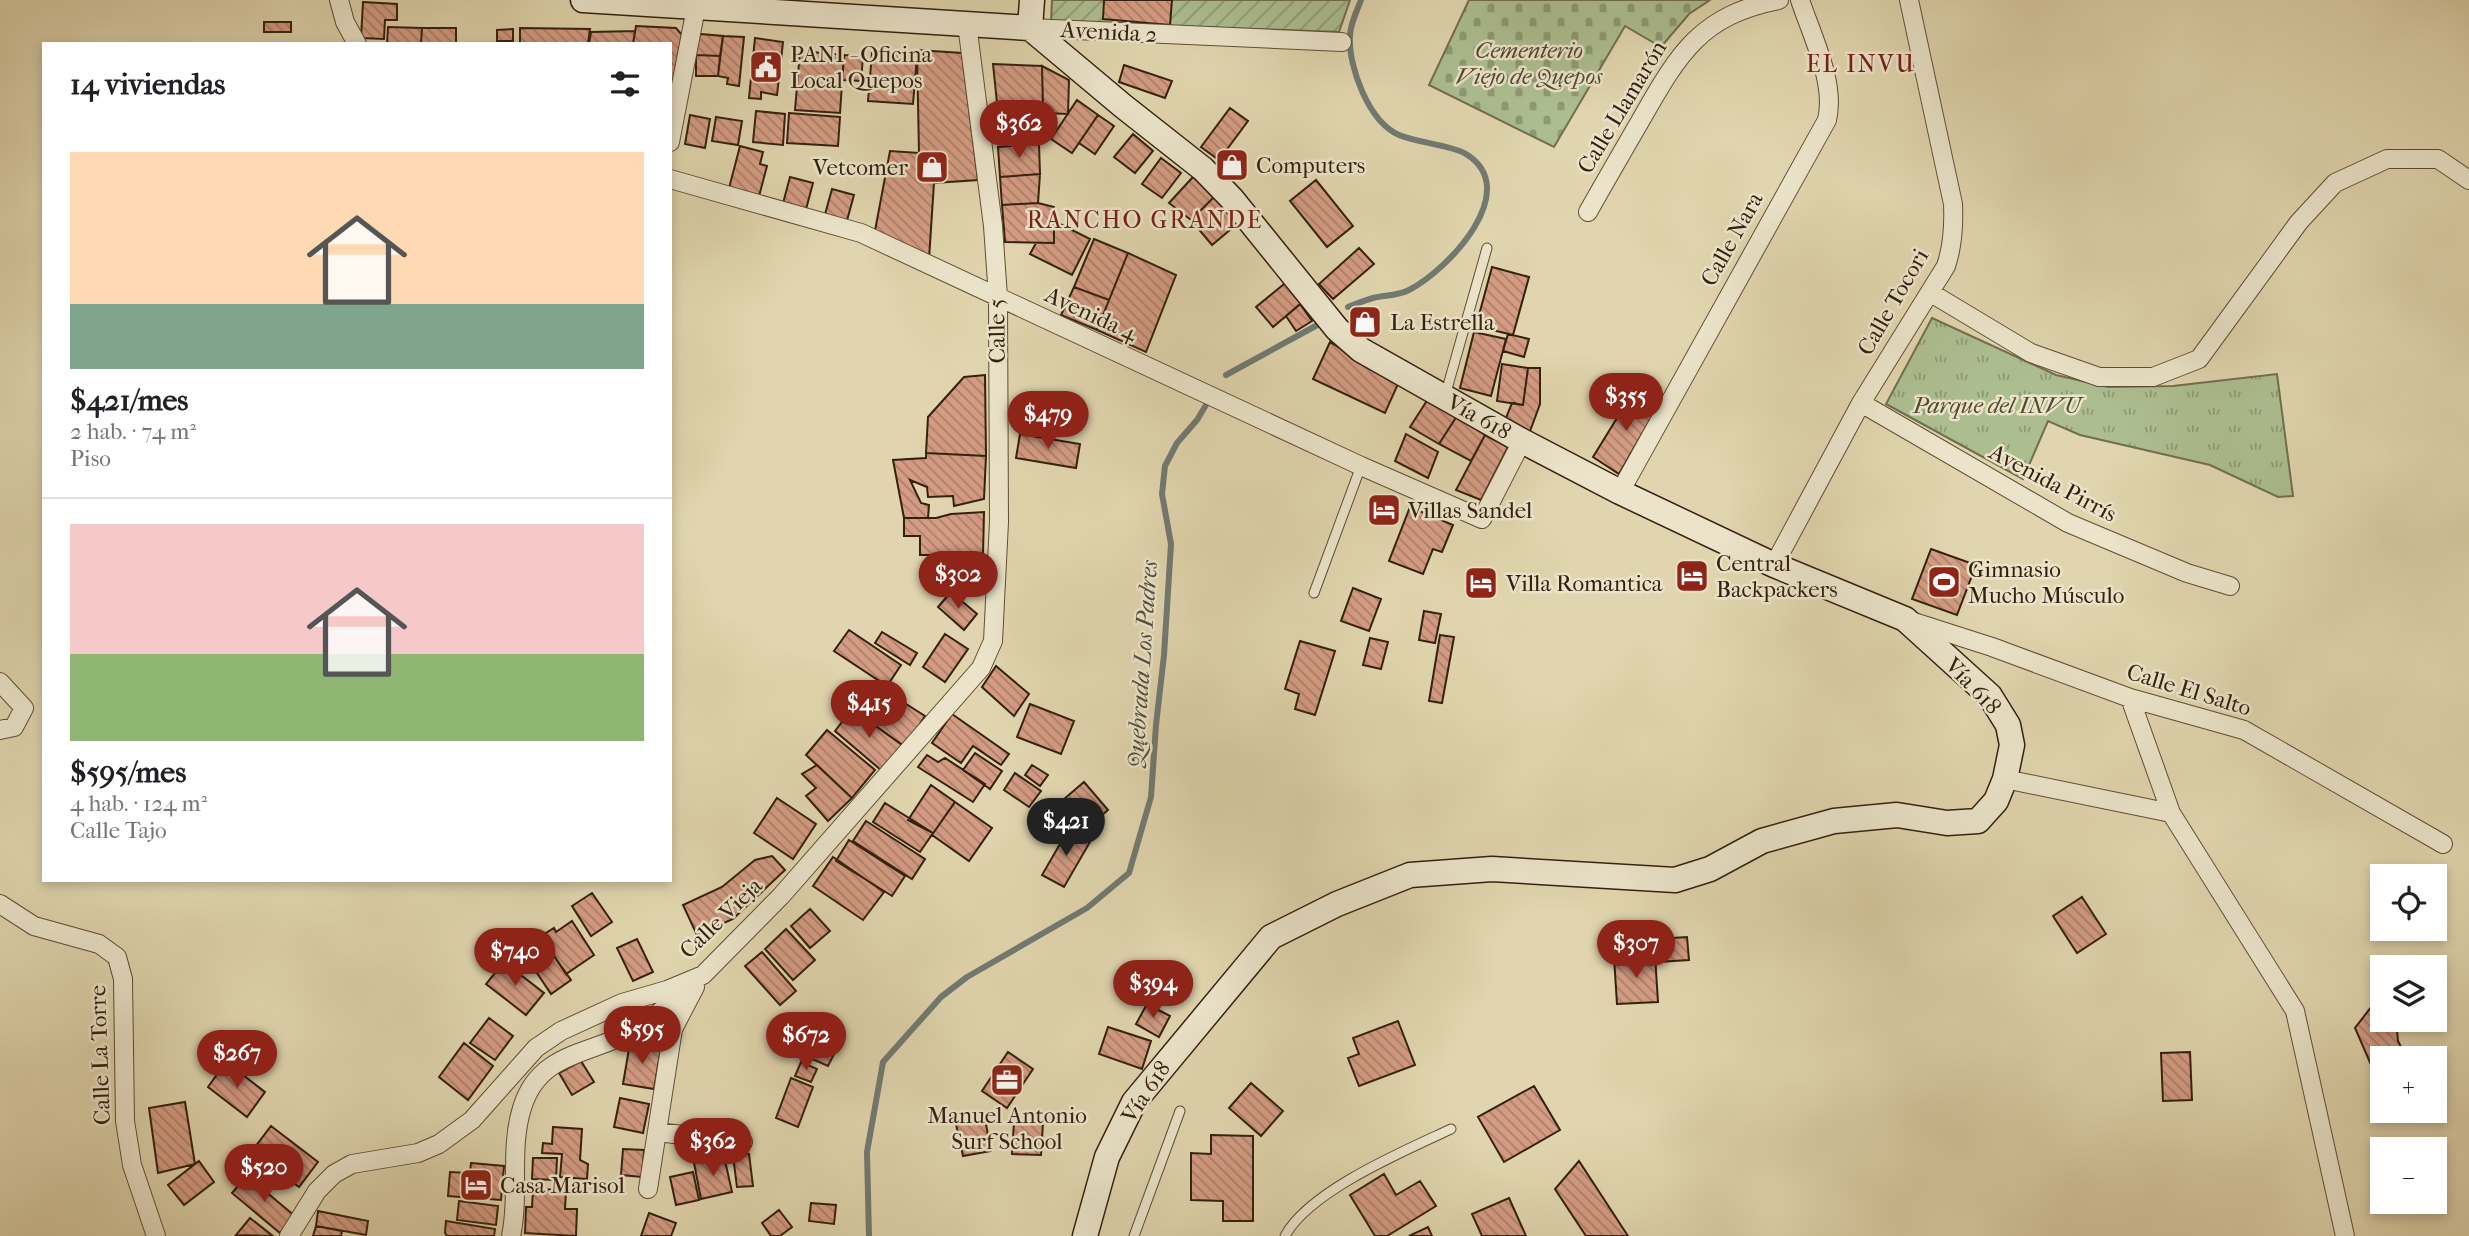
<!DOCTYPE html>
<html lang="es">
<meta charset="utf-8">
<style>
:root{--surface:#fff;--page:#f2f2f2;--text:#202124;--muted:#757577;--line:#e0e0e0;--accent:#8f2418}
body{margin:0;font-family:"IM FELL French Canon",serif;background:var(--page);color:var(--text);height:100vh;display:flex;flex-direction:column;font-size:26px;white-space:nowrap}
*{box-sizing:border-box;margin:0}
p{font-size:23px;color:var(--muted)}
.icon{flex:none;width:38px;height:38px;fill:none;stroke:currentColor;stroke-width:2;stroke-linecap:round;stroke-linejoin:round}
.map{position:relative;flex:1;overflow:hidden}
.drawer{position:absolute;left:42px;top:42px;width:630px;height:840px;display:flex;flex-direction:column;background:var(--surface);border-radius:0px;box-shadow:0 4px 10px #0003}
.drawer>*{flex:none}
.buttons{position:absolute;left:2370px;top:864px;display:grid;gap:14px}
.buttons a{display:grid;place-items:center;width:77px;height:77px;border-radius:0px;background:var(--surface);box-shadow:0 4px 10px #0003;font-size:35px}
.price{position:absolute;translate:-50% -60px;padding:0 16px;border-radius:24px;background:var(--accent);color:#fff;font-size:23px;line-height:46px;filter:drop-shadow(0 2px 4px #0008)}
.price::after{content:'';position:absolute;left:50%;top:42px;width:21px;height:16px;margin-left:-10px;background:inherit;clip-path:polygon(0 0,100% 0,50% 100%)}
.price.current{background:#222;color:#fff}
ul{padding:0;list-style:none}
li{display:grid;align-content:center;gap:14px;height:371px;padding:0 28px}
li+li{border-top:2px solid var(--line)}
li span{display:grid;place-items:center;height:217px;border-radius:0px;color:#555}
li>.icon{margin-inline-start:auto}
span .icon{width:126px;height:126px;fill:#fffc;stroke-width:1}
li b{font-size:30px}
h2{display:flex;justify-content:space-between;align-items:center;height:84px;padding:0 28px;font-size:30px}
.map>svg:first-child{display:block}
.grass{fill:url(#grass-tufts);stroke:#706f4e;stroke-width:2}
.cemetery{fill:url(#cemetery-stones);stroke:#706f4e;stroke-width:2}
.garden{fill:url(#garden-furrows);stroke:#706f4e;stroke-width:2}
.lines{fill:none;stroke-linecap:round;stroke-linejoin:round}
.stream{stroke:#717a72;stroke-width:6}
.building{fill:url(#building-back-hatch);stroke:#34200d;stroke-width:2}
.lane-casing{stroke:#5f4d35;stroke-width:11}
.street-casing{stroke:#5f4d35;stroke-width:20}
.secondary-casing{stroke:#34200d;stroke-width:27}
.lane{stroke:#ebe4ca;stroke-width:9}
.street{stroke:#ebe4ca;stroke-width:18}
.secondary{stroke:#ebe4ca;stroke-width:24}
.labels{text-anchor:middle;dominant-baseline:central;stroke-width:5;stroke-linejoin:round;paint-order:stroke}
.street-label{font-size:23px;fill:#34200d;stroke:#ebe4ca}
.park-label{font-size:23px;font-style:italic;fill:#52482e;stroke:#ebe4ca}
.poi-label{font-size:23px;fill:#34200d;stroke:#ebe4ca;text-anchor:start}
.neighbourhood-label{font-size:24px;letter-spacing:2px;fill:#7a1f14;stroke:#ebe4ca}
.water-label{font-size:24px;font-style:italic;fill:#524d40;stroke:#ebe4ca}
</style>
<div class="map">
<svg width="2469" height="1236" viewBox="0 0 2469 1236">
<defs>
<pattern id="grass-tufts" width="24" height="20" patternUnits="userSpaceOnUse" patternTransform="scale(1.75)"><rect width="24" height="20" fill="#acbe90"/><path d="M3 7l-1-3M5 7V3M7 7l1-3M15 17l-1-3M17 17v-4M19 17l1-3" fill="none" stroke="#8d9a74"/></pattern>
<pattern id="cemetery-stones" width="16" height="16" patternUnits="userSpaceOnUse" patternTransform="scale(1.75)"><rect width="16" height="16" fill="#acbe90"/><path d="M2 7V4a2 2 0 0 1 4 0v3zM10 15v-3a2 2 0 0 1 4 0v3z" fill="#8d9a74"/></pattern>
<pattern id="garden-furrows" width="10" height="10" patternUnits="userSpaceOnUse" patternTransform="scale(1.75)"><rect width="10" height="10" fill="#acbe90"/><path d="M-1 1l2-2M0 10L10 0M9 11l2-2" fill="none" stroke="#8d9a74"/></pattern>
<pattern id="building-back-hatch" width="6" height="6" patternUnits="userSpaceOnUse" patternTransform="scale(1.75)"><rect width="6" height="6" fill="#d49c83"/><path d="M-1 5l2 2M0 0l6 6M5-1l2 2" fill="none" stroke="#ad7f6a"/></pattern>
</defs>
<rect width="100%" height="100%" fill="#e0d5ae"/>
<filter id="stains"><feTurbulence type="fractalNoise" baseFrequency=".00286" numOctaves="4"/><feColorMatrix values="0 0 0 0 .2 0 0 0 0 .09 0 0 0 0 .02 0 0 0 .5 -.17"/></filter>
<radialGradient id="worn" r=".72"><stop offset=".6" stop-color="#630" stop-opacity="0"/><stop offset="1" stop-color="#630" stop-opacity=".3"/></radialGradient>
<path class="grass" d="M1932 318 2056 375 2108 387 2173 386 2277 374 2293 496 2278 497 2210 465 2080 435 2048 421 2023 479 1886 404Z"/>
<path class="cemetery" d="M1469 0H1710L1689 14 1661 47 1625 26 1554 147 1429 85Z"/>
<path class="garden" d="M1052 0H1350L1339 32 1051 22Z"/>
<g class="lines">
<path class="stream" d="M1348 307C1356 304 1365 300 1373 298 1385 295 1397 296 1409 290 1448 270 1524 190 1466 154 1451 145 1418 143 1399 135 1369 122 1348 67 1350 36 1350 24 1357 11 1361 0
M1226 375 1321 323
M869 1236 867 1152 883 1062 941 997 967 977 1087 908 1129 873 1151 797 1156 725 1164 655 1171 544 1162 494 1165 466 1177 443 1197 420 1209 400"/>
</g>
<path class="building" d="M1104 0H1172L1170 25 1103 19Z
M363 2 397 4V20H385L384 39 361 38Z
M264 22H291V32H264Z
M636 26 676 28 682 35 670 101V44H633Z
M388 27 422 28 421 44H387Z
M422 28H456V44H421Z
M520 28 590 29 588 44H520Z
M513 29V41H497V30Z
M635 31 633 44H589L591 32Z
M701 34 723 36 720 56 696 55V41Z
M723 36 744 37 739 86 727 84 728 78 718 76Z
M755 38 783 42 777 95 761 92V99L749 98Z
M917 50 962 53 978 180 934 183 929 259 874 236 890 151 919 153Z
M800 51 844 55 840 113 795 110Z
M872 53 917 56 913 104 868 101Z
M696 55 720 56 718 76H696Z
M844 55 863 56 861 81 842 80Z
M993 64 1042 66 1043 104 997 103Z
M1124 65 1172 81 1165 98 1119 82Z
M1042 66 1069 80 1068 114 1043 113Z
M1077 100 1098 115 1072 153 1051 139Z
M1230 108 1248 121 1219 160 1201 147Z
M756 111 785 114 783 145 753 142Z
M789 113 840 117 838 146 787 143Z
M690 115 710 119 705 148 685 144Z
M1098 115 1114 126 1095 154 1079 143Z
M716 117 742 121 738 145 712 141Z
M1133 134 1153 151 1135 173 1114 157Z
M1039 144 1040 174 1000 177 998 147Z
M740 146 763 152 760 164 767 166 758 200 728 192Z
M1161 158 1181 173 1162 198 1142 184Z
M1040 174 1038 203 1002 205 1000 177Z
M790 177 813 183 805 213 782 207Z
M1193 177 1215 196 1191 220 1169 203Z
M1316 180 1353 226 1327 247 1290 201Z
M832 189 854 195 846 224 824 218Z
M1215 196 1237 224 1212 245 1191 220Z
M1038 203 1054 207V243L1005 242 1002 205Z
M1054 221 1090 239 1072 275 1030 254 1036 243H1054Z
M1094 239 1128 253 1109 300 1074 287Z
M1359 248 1374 264 1333 299 1319 284Z
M1128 253 1176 275 1146 352 1097 330Z
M1492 267 1529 277 1513 335 1476 326Z
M1289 280 1305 300 1273 327 1256 307Z
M1074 287 1109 300 1097 330 1061 315Z
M1300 304 1312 321 1296 331 1286 316Z
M1474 332 1506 339 1491 396 1460 388Z
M1508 334 1529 339 1524 357 1503 351Z
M1330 342 1398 384 1385 413 1313 379Z
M1502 364 1528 368 1523 405 1497 401Z
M1528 368H1540V404L1529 434 1506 418 1512 403 1523 405Z
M985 375 986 456 926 453 928 417 964 377Z
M1633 392 1658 406 1619 474 1593 457Z
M1428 399 1457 416 1439 444 1410 427Z
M1457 416 1485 435 1471 461 1439 444Z
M1020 434 1080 444 1076 468 1016 458Z
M1406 434 1438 452 1428 478 1395 461Z
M1485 435 1508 447 1481 500 1456 490Z
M926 453 986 456 984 499 954 506 953 496 928 497 927 487 910 480 921 503 929 505 928 518H904L893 460 926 458Z
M1410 507 1453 525 1442 552 1433 549 1423 574 1389 561Z
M984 512 983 555H920V536H904V518H936L951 514Z
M1931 549 1976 565 1957 615 1912 599Z
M1353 588 1381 599 1369 631 1341 621Z
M951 592 977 614 964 630 938 607Z
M1424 611 1441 614 1435 643 1419 640Z
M849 630 901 665 887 686 834 651Z
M882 632 917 653 910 665 875 643Z
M945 634 968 649 945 682 923 667Z
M1440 635 1454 637 1442 703 1429 701Z
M1370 638 1388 642 1381 669 1363 665Z
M1300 641 1335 651 1315 715 1295 709 1299 694 1285 689Z
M996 666 1029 694 1014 716 982 687Z
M873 683 925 716 905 747 852 709Z
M1030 704 1074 721 1061 754 1017 737Z
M852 709 905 747 882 771 835 731Z
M952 714 1009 754 1001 765 973 746 961 763 932 743Z
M827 730 875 770 852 798 806 755Z
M975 753 1002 771 990 789 963 770Z
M927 755 938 762 945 758 985 784 973 802 918 767Z
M817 765 852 798 828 821 806 796 816 788 802 774Z
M1032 765 1048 775 1040 786 1025 775Z
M1015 773 1041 791 1029 807 1004 790Z
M1084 782 1108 810 1081 834 1057 805Z
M931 785 955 802 932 835 933 833 908 820Z
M777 798 816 824 793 859 754 833Z
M955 802 992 828 969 861 932 835Z
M885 803 933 833 920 852 873 822Z
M866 821 925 859 912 879 853 841Z
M1068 830 1090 842 1064 887 1042 875Z
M849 840 905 876 892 896 836 861Z
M772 856 785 870 733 919 697 935 683 905 722 887 755 860Z
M833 857 884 892 863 920 813 886Z
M592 893 612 922 591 936 572 906Z
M2082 897 2106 934 2077 953 2053 916Z
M810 909 830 931 810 948 791 926Z
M572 921 594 955 566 974 541 936 554 928 556 932Z
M786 929 815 960 793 980 765 949Z
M1687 937 1689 960 1641 963 1640 940Z
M637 939 653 972 633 981 617 948Z
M544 942 571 980 551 994 525 955Z
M762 952 796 991 780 1005 745 966Z
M1655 955 1658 1002 1617 1004 1614 957Z
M504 962 544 993 526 1015 486 984Z
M2382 993V1020H2405L2397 1030 2398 1041 2407 1059H2382V1079L2378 1081 2355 1028Z
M1147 1004 1170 1016 1159 1037 1136 1024Z
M489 1018 513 1036 495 1060 470 1043Z
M1398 1021 1415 1065 1359 1086 1348 1058 1359 1054 1353 1038Z
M816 1026 842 1038 828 1066 803 1055Z
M647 1027 666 1031 664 1044 641 1040Z
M1108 1027 1151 1041 1142 1069 1099 1054Z
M464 1043 493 1066 468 1100 439 1077Z
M630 1043 661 1048 654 1089 623 1084Z
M1008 1052 1033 1069 1007 1108 982 1091Z
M2190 1052 2192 1100 2163 1101 2161 1053Z
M581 1061 594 1082 572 1095 559 1073Z
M226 1062 265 1092 247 1117 208 1087Z
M801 1062 817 1069 811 1082 795 1076Z
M791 1078 813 1087 798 1127 776 1118Z
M1251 1083 1283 1111 1261 1136 1229 1108Z
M1534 1086 1560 1130 1504 1162 1478 1117Z
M620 1098 649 1104 643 1133 614 1127Z
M185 1102 195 1164 158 1173 149 1108Z
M985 1119 991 1151 963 1156 956 1124Z
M1014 1122 1043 1123 1041 1155 1012 1154Z
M271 1126 318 1162 299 1187 252 1151Z
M553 1127 582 1129 580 1160 588 1164 587 1179 560 1177 562 1154 542 1153 543 1143 552 1144Z
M1211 1135 1253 1136V1221H1223V1201L1191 1200V1153L1211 1154Z
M623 1149 644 1150 642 1177 621 1175Z
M749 1154 753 1186 737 1187 733 1156Z
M724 1156 732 1192 701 1199 694 1163Z
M533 1158H557L556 1180 532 1179Z
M199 1161 214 1182 184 1205 168 1185Z
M1579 1161 1628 1236H1586L1555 1189Z
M471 1163 504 1166 501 1200 448 1196 450 1172 470 1173Z
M693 1172 699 1200 676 1205 670 1177Z
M1384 1174 1396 1195 1420 1181 1436 1206 1387 1236H1375L1350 1195Z
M247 1176 295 1216 280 1233 232 1193Z
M533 1189 566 1190 565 1209H577L576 1236 525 1233 526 1207H532Z
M1509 1198 1526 1236H1482L1472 1214Z
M459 1201 498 1206 496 1225 457 1220Z
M811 1203 836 1205 834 1224 809 1221Z
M779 1210 792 1227 780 1236H771L762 1223Z
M318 1211 368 1221 366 1235 316 1226Z
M649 1213 676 1223 671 1236H641Z
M250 1218 273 1236 236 1235Z
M446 1221 495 1229 494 1236H447L445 1233Z
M316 1226 342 1231 341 1236H313Z
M1428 1227 1432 1236H1409Z"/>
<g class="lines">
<defs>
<path id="lane" d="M1445 396 1487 248
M1314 593 1361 466
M1134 1236 1180 1111
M1285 1236C1309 1191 1404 1151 1451 1129"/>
<path id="street" d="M339 0 345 22 357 44
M1030 28 1342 42
M670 142 696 8
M670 179 861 233 1361 466 1482 519 1522 441
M1588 212C1606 180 1624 149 1642 118 1679 53 1701 15 1779 0
M1931 293 2031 353 2099 377H2153L2199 359 2299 222 2335 183 2387 159H2438L2469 180
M1861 403 2068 523 2187 573 2230 586
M1620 492 1827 120C1836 83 1812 36 1800 0
M1774 565 1861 403 1946 266C1953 245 1954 226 1953 204L1909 0
M1911 621 1992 647 2130 698 2244 730 2443 844
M0 682 24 708 14 727 0 730
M2130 698 2171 813
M2005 779 2171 813 2295 1011 2345 1236
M0 904 34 926 99 944 117 957 123 979 125 1121 132 1165 156 1236
M657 1132 743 1142
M648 1189 673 1029 695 987
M289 1236 317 1191 334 1174 352 1164 418 1153 439 1144 472 1120 536 1048 561 1031 622 1003 667 990 703 975 781 896 981 668 993 641 999 522 998 297 993 226 967 24
M511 1236C520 1195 509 1149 522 1108 539 1051 591 1055 635 1030 655 1019 672 1001 689 986"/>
<path id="secondary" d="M583 0 1030 28
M1030 28 1123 106 1203 169 1232 199 1337 329 1361 350 1522 441 1620 492 1774 565 1905 619 1990 696 2008 725 2012 745 2005 779 1996 801 1978 821 1947 823 1897 815 1834 821 1762 841 1710 869 1675 880 1492 869 1410 875 1337 904 1271 937 1134 1102 1107 1157 1085 1236
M1030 28 1032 0"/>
</defs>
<use href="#lane" class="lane-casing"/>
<use href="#street" class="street-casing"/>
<use href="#secondary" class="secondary-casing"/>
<use href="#lane" class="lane"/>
<use href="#street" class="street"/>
<use href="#secondary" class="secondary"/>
</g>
<defs>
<symbol id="civic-square" viewBox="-11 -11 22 22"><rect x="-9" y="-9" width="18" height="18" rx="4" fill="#8f2418" stroke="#ebe4ca"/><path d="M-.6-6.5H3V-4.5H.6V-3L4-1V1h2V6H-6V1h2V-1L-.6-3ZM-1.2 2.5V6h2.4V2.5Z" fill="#fff"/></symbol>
<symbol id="shop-square" viewBox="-11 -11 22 22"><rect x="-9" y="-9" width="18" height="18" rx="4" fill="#8f2418" stroke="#ebe4ca"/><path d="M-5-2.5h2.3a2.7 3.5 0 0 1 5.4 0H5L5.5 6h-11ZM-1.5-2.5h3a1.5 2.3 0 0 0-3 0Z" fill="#fff"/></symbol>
<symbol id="hotel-square" viewBox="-11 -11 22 22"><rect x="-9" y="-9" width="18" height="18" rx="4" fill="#8f2418" stroke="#ebe4ca"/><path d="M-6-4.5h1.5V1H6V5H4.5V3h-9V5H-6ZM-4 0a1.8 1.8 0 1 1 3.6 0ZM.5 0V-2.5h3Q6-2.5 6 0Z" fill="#fff"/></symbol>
<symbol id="stadium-square" viewBox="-11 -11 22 22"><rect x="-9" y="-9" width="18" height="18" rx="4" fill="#8f2418" stroke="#ebe4ca"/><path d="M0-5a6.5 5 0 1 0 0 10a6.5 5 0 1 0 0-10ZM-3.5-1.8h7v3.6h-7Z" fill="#fff"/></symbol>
<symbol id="office-square" viewBox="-11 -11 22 22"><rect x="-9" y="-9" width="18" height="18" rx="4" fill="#8f2418" stroke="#ebe4ca"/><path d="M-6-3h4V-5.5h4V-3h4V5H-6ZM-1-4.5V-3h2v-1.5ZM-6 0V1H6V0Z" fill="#fff"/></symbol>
</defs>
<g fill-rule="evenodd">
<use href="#civic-square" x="747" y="48" width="38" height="38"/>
<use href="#shop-square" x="1213" y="146" width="38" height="38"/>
<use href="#shop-square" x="913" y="148" width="38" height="38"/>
<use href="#shop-square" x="1346" y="303" width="38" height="38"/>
<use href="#hotel-square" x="1365" y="491" width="38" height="38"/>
<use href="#hotel-square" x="1673" y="557" width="38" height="38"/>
<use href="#stadium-square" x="1925" y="563" width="38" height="38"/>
<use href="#hotel-square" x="1462" y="564" width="38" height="38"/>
<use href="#office-square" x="988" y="1061" width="38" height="38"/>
<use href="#hotel-square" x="457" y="1166" width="38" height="38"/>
</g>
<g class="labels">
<g class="street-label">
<text transform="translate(1109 32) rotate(3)">Avenida 2</text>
<text transform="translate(1622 107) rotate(-59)">Calle Llamarón</text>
<text transform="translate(1732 239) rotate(-61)">Calle Nara</text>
<text transform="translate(1893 302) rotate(-60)">Calle Tocori</text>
<text transform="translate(1091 314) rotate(25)">Avenida 4</text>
<text transform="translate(997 331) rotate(-91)">Calle 5</text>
<text transform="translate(1479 417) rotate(29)">Vía 618</text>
<text transform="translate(2053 483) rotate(28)">Avenida Pirrís</text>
<text transform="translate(1973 686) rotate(46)">Vía 618</text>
<text transform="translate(2189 690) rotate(17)">Calle El Salto</text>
<text transform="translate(721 918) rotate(-44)">Calle Vieja</text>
<text transform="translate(100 1055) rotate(-92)">Calle La Torre</text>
<text transform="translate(1146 1092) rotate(-56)">Vía 618</text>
</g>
<g class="park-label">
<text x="1529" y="50">Cementerio<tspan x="1529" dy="26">Viejo de Quepos</tspan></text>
<text x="1997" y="405">Parque del INVU</text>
</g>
<g class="poi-label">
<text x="790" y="54">PANI - Oficina<tspan x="790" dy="26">Local Quepos</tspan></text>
<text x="1256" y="165">Computers</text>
<text x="908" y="167" text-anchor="end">Vetcomer</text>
<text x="1390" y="322">La Estrella</text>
<text x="1408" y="510">Villas Sandel</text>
<text x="1716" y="563">Central<tspan x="1716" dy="26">Backpackers</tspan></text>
<text x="1968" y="569">Gimnasio<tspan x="1968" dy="26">Mucho Músculo</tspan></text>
<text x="1506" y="583">Villa Romantica</text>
<text x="1007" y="1115" text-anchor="middle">Manuel Antonio<tspan x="1007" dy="26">Surf School</tspan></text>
<text x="500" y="1185">Casa Marisol</text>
</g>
<g class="neighbourhood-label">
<text x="1861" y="64">EL INVU</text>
<text x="1145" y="220">RANCHO GRANDE</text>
</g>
<g class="water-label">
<text transform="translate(1142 664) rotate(-86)">Quebrada Los Padres</text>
</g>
</g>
<rect width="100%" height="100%" filter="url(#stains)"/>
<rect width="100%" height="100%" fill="url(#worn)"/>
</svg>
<div class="buttons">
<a><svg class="icon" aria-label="locate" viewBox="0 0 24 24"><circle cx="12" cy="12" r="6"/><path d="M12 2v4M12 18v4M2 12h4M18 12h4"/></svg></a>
<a><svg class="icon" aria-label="layers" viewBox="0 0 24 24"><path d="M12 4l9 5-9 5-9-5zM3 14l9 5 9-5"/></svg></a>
<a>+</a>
<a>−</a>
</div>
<b class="price" style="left:1019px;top:160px">$362</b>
<b class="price" style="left:1626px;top:433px">$355</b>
<b class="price" style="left:1048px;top:451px">$479</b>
<b class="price" style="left:958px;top:611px">$302</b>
<b class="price" style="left:869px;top:740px">$415</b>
<b class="price current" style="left:1066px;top:858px">$421</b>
<b class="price" style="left:1636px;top:980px">$307</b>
<b class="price" style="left:515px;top:988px">$740</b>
<b class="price" style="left:1153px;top:1020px">$394</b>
<b class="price" style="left:642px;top:1066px">$595</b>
<b class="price" style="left:806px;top:1072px">$672</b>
<b class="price" style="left:237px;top:1090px">$267</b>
<b class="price" style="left:713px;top:1178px">$362</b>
<b class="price" style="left:264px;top:1204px">$520</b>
<section class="drawer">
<h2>14 viviendas<svg class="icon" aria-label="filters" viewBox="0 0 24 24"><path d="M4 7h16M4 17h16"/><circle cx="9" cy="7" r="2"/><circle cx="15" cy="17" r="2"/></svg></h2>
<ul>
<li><span style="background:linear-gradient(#ffd9b3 70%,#7fa58c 0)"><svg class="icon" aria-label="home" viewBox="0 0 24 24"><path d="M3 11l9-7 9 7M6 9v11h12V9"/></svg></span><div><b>$421/mes</b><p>2 hab. · 74 m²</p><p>Piso</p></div></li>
<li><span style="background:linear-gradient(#f6c9c9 60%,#8fb573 0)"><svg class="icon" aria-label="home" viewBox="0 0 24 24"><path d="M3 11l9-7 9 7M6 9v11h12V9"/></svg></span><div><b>$595/mes</b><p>4 hab. · 124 m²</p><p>Calle Tajo</p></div></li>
</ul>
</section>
</div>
